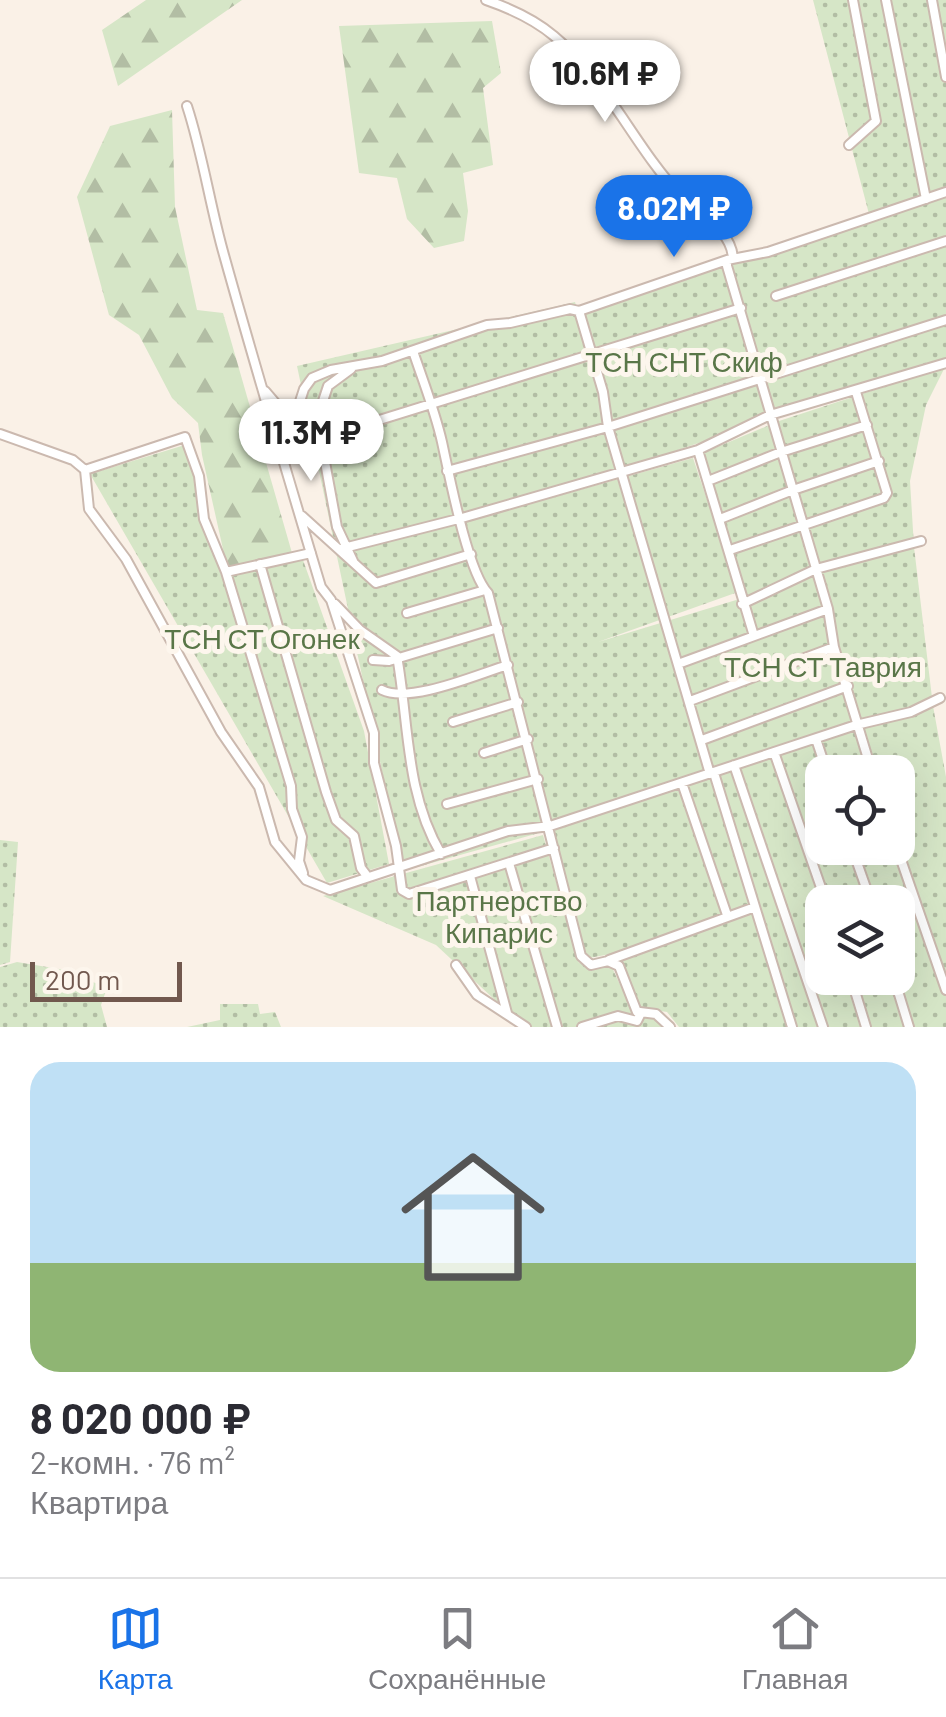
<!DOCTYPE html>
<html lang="ru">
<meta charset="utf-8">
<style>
:root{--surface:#fff;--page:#f2f2f3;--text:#2b2b33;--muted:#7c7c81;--line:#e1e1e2;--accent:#1a73e8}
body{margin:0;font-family:Barlow,sans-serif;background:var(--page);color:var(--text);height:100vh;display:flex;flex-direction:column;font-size:38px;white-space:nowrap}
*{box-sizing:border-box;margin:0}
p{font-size:32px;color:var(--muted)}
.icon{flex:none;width:55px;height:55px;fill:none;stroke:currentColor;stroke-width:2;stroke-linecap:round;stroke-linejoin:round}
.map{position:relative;height:1027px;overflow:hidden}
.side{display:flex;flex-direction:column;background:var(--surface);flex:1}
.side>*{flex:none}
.tools{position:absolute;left:805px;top:755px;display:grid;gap:20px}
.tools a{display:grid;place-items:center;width:110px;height:110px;border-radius:20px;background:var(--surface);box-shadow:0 10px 40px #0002;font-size:50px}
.scale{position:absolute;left:30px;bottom:25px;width:152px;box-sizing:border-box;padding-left:10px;border:5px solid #71584e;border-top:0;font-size:28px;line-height:35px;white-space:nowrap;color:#71584e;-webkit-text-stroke:8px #fdf6ed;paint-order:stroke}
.price{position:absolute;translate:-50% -85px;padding:0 22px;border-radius:35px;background:#fff;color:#222;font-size:32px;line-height:65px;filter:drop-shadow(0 2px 5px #0008)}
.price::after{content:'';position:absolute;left:50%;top:60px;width:30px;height:22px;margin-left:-15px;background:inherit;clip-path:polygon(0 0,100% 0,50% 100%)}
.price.active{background:var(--accent);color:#fff}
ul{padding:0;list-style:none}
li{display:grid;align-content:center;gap:20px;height:530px;padding:0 30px}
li+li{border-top:2px solid var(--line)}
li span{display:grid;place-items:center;height:310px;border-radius:30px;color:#555}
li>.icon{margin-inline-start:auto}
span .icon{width:180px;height:180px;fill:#fffc;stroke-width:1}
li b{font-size:42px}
.tab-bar{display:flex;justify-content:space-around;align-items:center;height:140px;border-top:2px solid var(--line);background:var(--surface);font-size:28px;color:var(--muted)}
.tab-bar a{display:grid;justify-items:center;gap:5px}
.tab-bar .active{color:var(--accent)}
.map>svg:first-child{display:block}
.forest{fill:url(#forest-firs)}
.park{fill:url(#park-dots);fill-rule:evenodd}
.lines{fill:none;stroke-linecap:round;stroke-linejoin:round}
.minor-casing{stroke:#cbb9af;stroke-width:12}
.minor{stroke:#fff;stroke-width:8}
.labels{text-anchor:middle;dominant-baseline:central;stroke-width:10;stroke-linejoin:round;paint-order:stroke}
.park-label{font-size:28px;fill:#597648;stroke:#fdf6ed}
</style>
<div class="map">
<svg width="946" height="1027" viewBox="0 0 946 1027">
<defs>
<pattern id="forest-firs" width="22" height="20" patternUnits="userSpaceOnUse" patternTransform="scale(2.5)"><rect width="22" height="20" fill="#d6e6c7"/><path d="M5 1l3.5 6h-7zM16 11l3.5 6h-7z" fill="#b2bda4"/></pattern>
<pattern id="park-dots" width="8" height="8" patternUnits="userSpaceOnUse" patternTransform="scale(2.5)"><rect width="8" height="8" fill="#d6e6c7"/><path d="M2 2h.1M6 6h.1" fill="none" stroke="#b2bda4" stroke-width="1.8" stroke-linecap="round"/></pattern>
</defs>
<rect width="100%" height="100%" fill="#faf1e7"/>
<path class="forest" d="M146 0H242L118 86 102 30Z
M492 21 501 73 483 88 493 165 463 173 468 211 464 241 434 248 407 219 397 178 359 173 339 26Z
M172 110 175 207 197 310 223 313 292 553 227 567 202 455 198 423 172 398 139 335 109 315 77 197 110 126Z"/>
<path class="park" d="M813 0H946V188L869 214Z
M946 195V359L628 467 629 473 540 501 693 458 738 592 598 642 746 597 703 453 779 421 945 367 926 405 910 481 914 547 933 706 946 777V1027H679L667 1012 636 1007 611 954 583 959 546 831 403 871 297 366 575 302 598 374 579 308ZM822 772H898V848H822ZM822 902H898V978H822Z
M188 444 221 575 303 560 364 731 389 864 327 883 90 474Z
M543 835 579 963 608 959 631 1008 663 1016 673 1027H524L436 945 323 896Z
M0 840 18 842 10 962 0 965Z
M17 962 65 970 107 988 101 1005 107 1027H0V967Z
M220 1004H258L260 1014 275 1012 281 1027H187L220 1020Z"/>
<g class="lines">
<defs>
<path id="minor" d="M486 0C512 9 534 19 554 36 607 80 634 146 680 195 698 214 731 229 733 258L727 260V266L828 609 834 647 872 772
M886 0 926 199
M932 0 946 77
M187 106C203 155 210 206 224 255 255 366 288 477 321 587L331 600 374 733V763L396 846 402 890 409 894 554 848
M849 145 876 121 853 0
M776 296 946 241
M579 311 603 392 608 427 710 774
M413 351C423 381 435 411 442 442 449 474 468 573 488 593L581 956 591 965 608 961 619 966 637 1012 641 1013 637 1021 618 1016 582 1027
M351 369 328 386 321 407 325 462 337 527 353 561
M265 391C283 411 310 452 343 442 350 439 354 431 360 426L741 308
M0 434 73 460 85 470 89 509 126 559 221 732 259 787 275 842 306 880 330 890 508 831 550 826 856 725 911 712 940 698
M698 450 754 636
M283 454 304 389 312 378 331 370 382 361 487 325 510 323 570 309 579 311 727 260 768 252 946 192
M85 470 185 437 199 476 204 519 226 572 291 786 292 809 302 837 299 861 303 873
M447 471 608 427 946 320
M708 481 781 452 867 425
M302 516 376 583 471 554
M720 519 793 490 879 461
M340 549 462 518 698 450 770 415 946 363
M730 550 884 498 887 493 856 392
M260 564 326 792 336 820 354 836 361 868 367 876
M226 572 311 553
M335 604 360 630 397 656C409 723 405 793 441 854
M742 604 816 569 921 541
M407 613 485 590
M373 660 389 661 498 628
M678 664 828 609
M382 690C410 704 478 674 508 665
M690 701 834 647
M453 722 518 702
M816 739 827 772
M702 740 848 686
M774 752 826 902
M484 753 528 739
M734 765 823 1027
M714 773 792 1027
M682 783 727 915
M447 804 538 779
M852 848 871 902
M897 848 946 990
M509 863 557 1027
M470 876 507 1013
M609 960 755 907
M456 965 477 995 526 1027
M851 978 866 1027
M894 978 909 1027
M640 1012 656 1014 670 1027"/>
</defs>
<use href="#minor" class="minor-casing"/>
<use href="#minor" class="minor"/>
</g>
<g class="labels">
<g class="park-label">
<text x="684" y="361">ТСН СНТ Скиф</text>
<text x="262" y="638">ТСН СТ Огонек</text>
<text x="823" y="666">ТСН СТ Таврия</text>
<text x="499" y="900">Партнерство<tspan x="499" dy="32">Кипарис</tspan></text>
</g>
</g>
</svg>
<div class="tools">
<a><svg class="icon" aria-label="locate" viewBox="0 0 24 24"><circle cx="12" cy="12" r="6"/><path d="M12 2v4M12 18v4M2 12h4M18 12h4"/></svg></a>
<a><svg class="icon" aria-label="layers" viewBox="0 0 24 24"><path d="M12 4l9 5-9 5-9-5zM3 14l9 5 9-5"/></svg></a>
</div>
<div class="scale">200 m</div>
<b class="price" style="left:605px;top:125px">10.6M ₽</b>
<b class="price active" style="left:674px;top:260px">8.02M ₽</b>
<b class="price" style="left:311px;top:484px">11.3M ₽</b>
</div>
<section class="side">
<ul>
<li><span style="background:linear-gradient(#bfe0f5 65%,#8fb573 0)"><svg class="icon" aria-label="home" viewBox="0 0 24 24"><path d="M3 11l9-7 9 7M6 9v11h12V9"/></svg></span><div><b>8 020 000 ₽</b><p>2-комн. · 76 m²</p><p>Квартира</p></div></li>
</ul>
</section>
<nav class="tab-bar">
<a class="active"><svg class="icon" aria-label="map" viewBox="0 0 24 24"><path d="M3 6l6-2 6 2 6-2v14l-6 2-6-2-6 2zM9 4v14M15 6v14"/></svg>Карта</a>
<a><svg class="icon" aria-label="saved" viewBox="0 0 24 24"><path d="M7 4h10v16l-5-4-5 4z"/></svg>Сохранённые</a>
<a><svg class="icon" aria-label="home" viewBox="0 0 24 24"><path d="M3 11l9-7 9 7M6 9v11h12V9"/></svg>Главная</a>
</nav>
